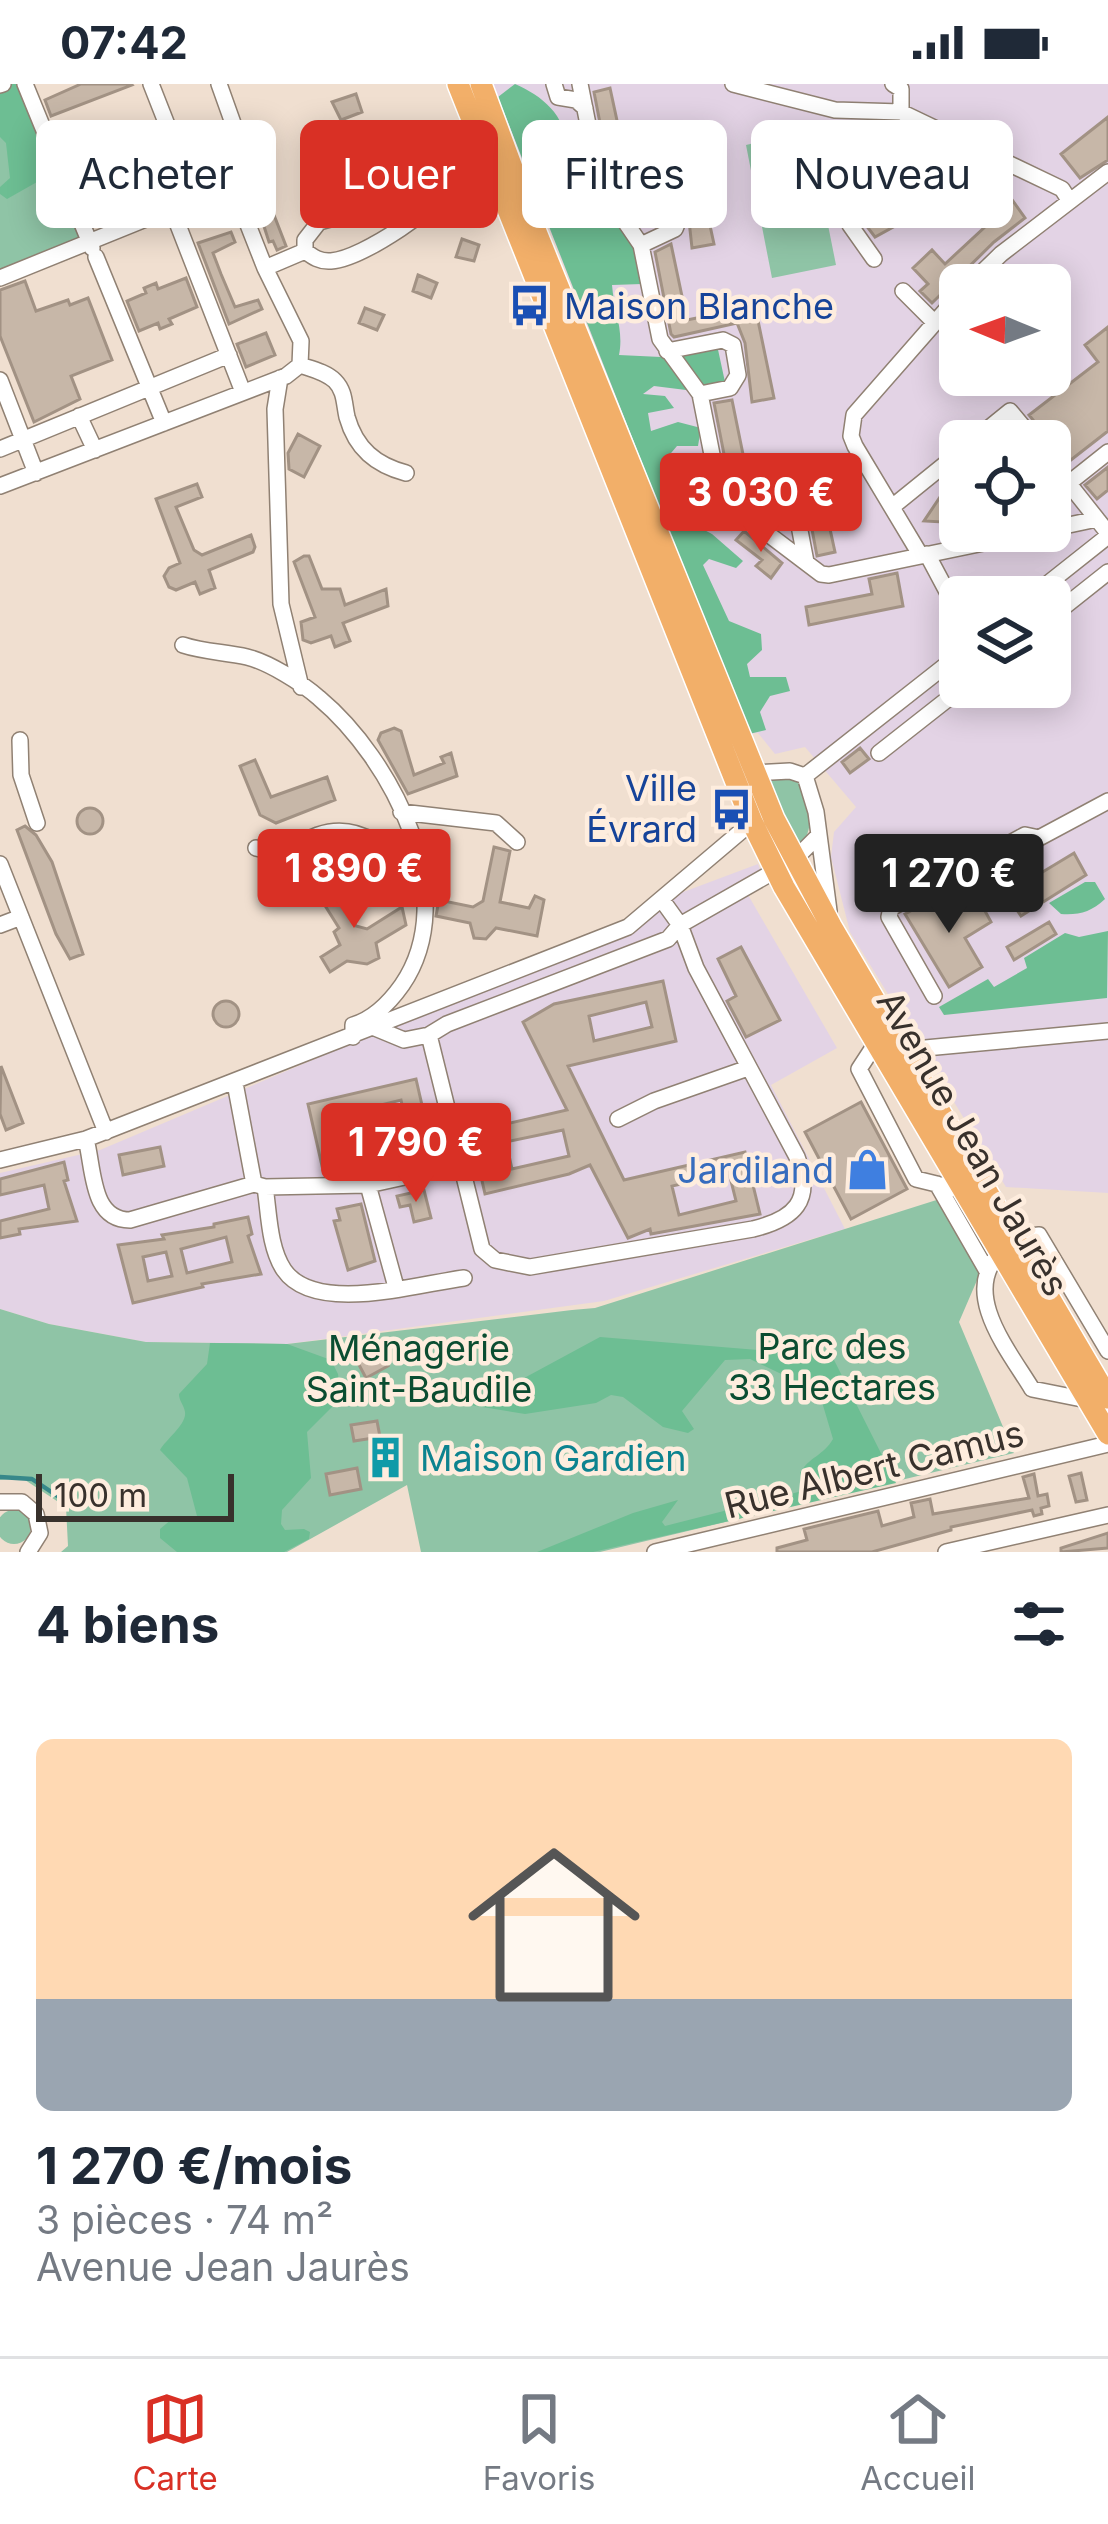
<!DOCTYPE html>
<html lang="fr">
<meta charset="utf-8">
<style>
:root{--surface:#fff;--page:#f2f2f3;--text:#1f2937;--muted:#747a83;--line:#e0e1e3;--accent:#d93025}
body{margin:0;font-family:Inter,sans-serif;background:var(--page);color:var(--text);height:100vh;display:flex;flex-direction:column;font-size:45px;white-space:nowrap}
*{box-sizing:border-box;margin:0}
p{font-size:39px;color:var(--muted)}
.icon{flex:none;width:66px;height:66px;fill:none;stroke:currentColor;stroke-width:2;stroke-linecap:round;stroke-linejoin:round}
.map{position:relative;height:1468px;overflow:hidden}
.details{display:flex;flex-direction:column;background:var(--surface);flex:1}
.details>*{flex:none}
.guide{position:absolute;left:36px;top:36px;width:1038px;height:108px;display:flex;gap:24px}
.needle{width:78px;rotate:271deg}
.fabs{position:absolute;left:939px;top:180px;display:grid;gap:24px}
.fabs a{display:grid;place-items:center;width:132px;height:132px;border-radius:18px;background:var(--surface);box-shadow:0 6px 30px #0003;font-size:60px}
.scale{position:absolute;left:36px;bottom:30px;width:198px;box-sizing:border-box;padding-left:12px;border:6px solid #38312c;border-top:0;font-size:33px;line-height:42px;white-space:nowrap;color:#38312c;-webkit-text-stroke:9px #feedde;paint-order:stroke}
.price{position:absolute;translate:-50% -102px;padding:0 27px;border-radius:12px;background:var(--accent);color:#fff;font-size:39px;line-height:78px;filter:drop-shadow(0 3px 6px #0008)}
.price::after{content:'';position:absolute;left:50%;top:72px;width:36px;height:27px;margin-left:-18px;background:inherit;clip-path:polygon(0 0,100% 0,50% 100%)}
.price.active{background:#222;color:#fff}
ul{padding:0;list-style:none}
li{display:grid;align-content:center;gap:24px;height:636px;padding:0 36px}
li span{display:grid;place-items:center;height:372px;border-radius:18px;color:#555}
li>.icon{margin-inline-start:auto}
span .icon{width:216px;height:216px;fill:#fffc;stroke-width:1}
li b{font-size:51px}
h2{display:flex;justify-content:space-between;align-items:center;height:144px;padding:0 36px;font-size:51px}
.pill{padding:0 42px;border-radius:18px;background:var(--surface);box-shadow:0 6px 30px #0003;font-size:42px;line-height:108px}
.pill.active{background:var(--accent);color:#fff}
.status{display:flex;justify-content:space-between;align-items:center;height:84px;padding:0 60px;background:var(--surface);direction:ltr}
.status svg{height:33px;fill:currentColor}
.tab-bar{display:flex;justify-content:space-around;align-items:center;height:168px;border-top:3px solid var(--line);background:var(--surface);font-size:33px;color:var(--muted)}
.tab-bar a{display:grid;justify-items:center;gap:6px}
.tab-bar .active{color:var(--accent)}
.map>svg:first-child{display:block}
.medical{fill:#e3d3e5;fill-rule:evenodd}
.green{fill:#8fc4a6}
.forest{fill:#6dbe93}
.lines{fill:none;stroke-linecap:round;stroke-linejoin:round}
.stream{stroke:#37888a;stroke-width:4.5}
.building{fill:#c7b7a8;stroke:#a29284;stroke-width:3;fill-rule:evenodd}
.minor-casing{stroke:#908173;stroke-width:18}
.major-casing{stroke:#fff;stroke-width:24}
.minor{stroke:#fff;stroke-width:15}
.major{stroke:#f2af69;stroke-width:21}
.labels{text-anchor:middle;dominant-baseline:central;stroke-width:9;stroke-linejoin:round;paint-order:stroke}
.transit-label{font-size:36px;fill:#164399;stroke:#feedde;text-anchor:start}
.street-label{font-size:36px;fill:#38312c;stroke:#feedde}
.shop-label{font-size:36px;fill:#366cbe;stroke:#feedde;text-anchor:end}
.park-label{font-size:36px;fill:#0b4d31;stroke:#feedde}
.culture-label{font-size:36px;fill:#0d838f;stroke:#feedde;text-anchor:start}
</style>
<div class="status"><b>07:42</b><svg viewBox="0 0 49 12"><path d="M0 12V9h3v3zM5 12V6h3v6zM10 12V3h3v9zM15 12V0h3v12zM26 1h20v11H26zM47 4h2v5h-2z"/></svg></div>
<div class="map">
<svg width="1108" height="1468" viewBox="0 0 1108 1468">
<rect width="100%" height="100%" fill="#f0dfd0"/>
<path class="medical" d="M492 0H1108V1109L1006 1103 850 848 831 773 834 748 856 723 805 663 775 670 758 649 749 650ZM960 201H1050V291H960ZM960 357H1050V447H960ZM960 513H1050V603H960Z
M758 780 764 796 744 804 837 964 771 1001 845 1145 604 1217 287 1260 146 1258 49 1240 0 1225V1089L100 1066 627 843 662 816Z"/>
<path class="green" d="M0 0 85 152 0 188Z
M809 46 836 181 772 194 746 61Z
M791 694C814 705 816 747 799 764L766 696Z
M946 1113 981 1187 959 1238 1014 1369 600 1468H421L407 1401 287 1468H61L68 1462 66 1423 22 1394 0 1396V1225L49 1240 146 1258 287 1260 572 1226 595 1224Z
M-3 1443a17 17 0 1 1 34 0a17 17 0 1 1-34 0Z"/>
<path class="forest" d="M0 0H23L81 145 58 142 47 126 37 98 7 115 0 110V103L10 94 6 59 0 53Z
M515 0C543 12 568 33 566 66 565 89 557 91 569 114 618 124 641 148 642 200L612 201C614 227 624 246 619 271L661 273 717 261 725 298 702 308 654 302 643 310 665 312 674 324 648 329 651 347 678 338 701 344 698 362H677L666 375 680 380 701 381 713 392 690 404 689 438 712 450 743 477 736 484 709 475 703 481 729 537 761 550 762 566 747 580 750 593H786L790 607 770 612 760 628 766 646 749 650 498 13Z
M1085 798H1095L1105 815C1091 828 1080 831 1061 830L1049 819Z
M1108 847 1107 914 944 931 939 923 988 895 994 903 1027 884 1024 874 1065 849 1079 853Z
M600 1253 832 1272 896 1399 593 1468H537L633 1429 678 1416 662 1438 665 1442 806 1406 800 1389C808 1374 824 1371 833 1355L819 1308 750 1275 725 1276 682 1327 694 1345 688 1349 663 1343 623 1313 611 1311 596 1319 525 1330 464 1320 502 1306Z
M210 1259 287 1260 331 1276 338 1290 341 1314 307 1348 311 1394 282 1426 281 1440 285 1446 304 1445 310 1448 309 1455 284 1468H177L160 1454V1445L172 1435 197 1432 187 1394 160 1366C166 1355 187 1340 185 1328 184 1321 179 1317 179 1310L207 1280Z"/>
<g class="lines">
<path class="stream" d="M0 1393 32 1395 68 1419"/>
</g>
<path class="building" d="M81 0H131L132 1 51 32 45 16Z
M610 4 627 83 694 68 714 160 692 164 685 100 676 86 611 96 594 8Z
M356 10 362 28 341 36 332 18Z
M1108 33V76L1080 94 1061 70Z
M435 44 455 54 446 70 426 60Z
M838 61a15 15 0 1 1 30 0a15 15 0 1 1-30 0Z
M160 57 180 99 176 107 94 137 85 116 155 89 148 62Z
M926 73 953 110 936 123 929 115 906 136 875 153 865 140 869 136 864 130 895 104 898 108 915 97 908 87Z
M1013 117 1025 134 994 158 932 219 920 207 928 200 913 184 932 166 945 180Z
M274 131 286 162 277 166 273 157 269 158 262 136Z
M231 148 235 158 213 169 221 190 235 223 258 216 262 225 229 240 198 159Z
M462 155 479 161 474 177 456 173Z
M671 160 687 236 755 222 774 314 752 318 745 259 737 239 674 253 671 250 655 168Z
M1000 188 1010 201 1027 188 1037 201H986Z
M418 191 437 199 431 214 413 207Z
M186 194 197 223 169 235 172 240 160 245 158 239 139 247 127 217 146 209 144 204 156 199 158 205Z
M25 197 36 227 68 216 70 221 88 214 112 276 71 292 80 315 34 338 0 252V206Z
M365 224 384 231 377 246 359 239Z
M1108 243V347L1067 379 1050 364V357L1029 331 1098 278 1085 261Z
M266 249 275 271 246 283 237 260Z
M732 316 747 390 769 385 767 381 781 378 782 383 815 376 835 468 817 472 804 403 797 394 731 406 714 319Z
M298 350 320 362 304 393 289 385 288 369Z
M1108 383V406L1097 415 1085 401Z
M197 400 202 413 176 423 194 466 202 471 251 451 255 463 253 468 209 486 215 504 200 510 195 498 176 506 169 503 164 492 169 484 180 479 156 415Z
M960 406V439L924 437 940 413 946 417Z
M744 447 782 479 771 494 756 482 762 476 736 456Z
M304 472H309L322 505H340L345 521 386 505 388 522 343 539 350 557 335 563 331 552 311 559 303 556 301 538 315 533 294 478Z
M897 489 903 522 809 541 806 523 872 510 869 495Z
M394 644 401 647 414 691 444 679 441 673 451 669 457 692 408 710 378 656 381 649Z
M860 664 869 675 850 689 842 678Z
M255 676 271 713 327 693 335 716 276 739 260 731 240 682Z
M77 737a13 13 0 1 1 26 0a13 13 0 1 1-26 0Z
M25 742 36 751 52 778 83 870 70 875 56 850 17 746Z
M494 763 510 767 500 818 529 824 535 812 544 816 537 852 496 844 486 855 474 854 470 839 436 832 439 816 473 823 483 817Z
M1027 764 1041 789 1074 769 1086 791 1021 832 1015 823 1025 811 1012 795 1005 798 995 781Z
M323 790 356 842 367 845 402 823 406 841 376 859 379 874 367 880 347 877 330 888 321 873 340 861 334 848 339 844 314 804 317 801 314 796Z
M940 811 952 831 979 816 991 838 965 854 982 883 949 903 905 830Z
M1049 838 1056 850 1014 876 1007 863Z
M741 863 780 936 746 953 727 917 736 912 718 875Z
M663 897 676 957 568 982 624 1096 745 1068 760 1130 651 1150 650 1145 628 1154 590 1081 569 1090 485 1110 471 1048 567 1026 523 938 554 920ZM646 918 652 943 594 957 589 932ZM563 1046 569 1072 512 1085 506 1058ZM729 1089 736 1117 679 1131 672 1102Z
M213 930a13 13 0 1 1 26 0a13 13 0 1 1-26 0Z
M1 982 23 1039 6 1046 0 1030Z
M416 995 430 1056 322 1082 308 1020ZM401 1016 407 1042 350 1056 344 1030Z
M861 1018 907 1105 851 1135 805 1048Z
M160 1063 164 1082 123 1091 119 1071Z
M64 1078 68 1096 64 1097 77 1137 19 1145 20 1150 0 1154V1137L49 1125 44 1101 0 1111V1095Z
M424 1106 431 1134 414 1138 410 1121 400 1123 397 1112Z
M361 1120 375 1177 348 1186 334 1137 340 1136 337 1125Z
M248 1133 252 1150 248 1152 261 1190 202 1200 203 1203 133 1219 118 1161 164 1155 162 1151 214 1143V1140ZM226 1153 232 1178 187 1189 181 1165ZM166 1168 172 1192 148 1197 143 1173Z
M379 1265 388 1282 366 1294 357 1277Z
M377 1337 380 1353 354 1357 351 1341Z
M393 1354 400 1389 380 1394 373 1358Z
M357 1384 361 1405 330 1411 326 1390Z
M1081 1389 1087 1416 1076 1418 1069 1392Z
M1034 1390 1038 1412 1047 1410 1049 1422 1041 1424 1042 1430 1034 1432 1032 1426 951 1443V1446L872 1468H777V1464L807 1456 804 1445 878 1427 882 1442 914 1433 911 1419 930 1415 933 1430 1029 1414 1023 1393Z
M1108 1449V1464L1061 1468V1464Z"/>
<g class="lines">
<defs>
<path id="minor" d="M25 0 92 164
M151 0 184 84 196 101
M554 0 558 13 576 16 585 24
M580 0 600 101 641 161 660 255 700 310 720 411 727 419 821 490 829 491 1041 447
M733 0 835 26 901 28 1062 105 1069 116
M893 0 901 5V28
M0 1 3 0
M188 107C204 95 223 98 240 89
M606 111 667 98 673 102 679 135 675 145 641 161
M171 123 243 308
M305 167C313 173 320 178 331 177 363 175 441 120 460 95 470 82 474 66 478 50
M305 167V156L319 138 424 110 463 111 505 120
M96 173 164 339
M874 175 850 141 849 126 892 91 894 79 938 46
M265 184 305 167
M0 194 205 111 227 114 243 128
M969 201 1001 170 1108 88
M903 207 934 238
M667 267 723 256 733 261 738 291 730 304 700 310
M300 281C312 285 326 288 335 297 345 307 344 320 347 333 356 365 376 381 406 389
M280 294 275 325 281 520 301 603
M0 296 36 389
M79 332 95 366
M973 357 1010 327 1035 357
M0 365 229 271
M1050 376 1108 449
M1069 399 1108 368
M0 402 286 292 300 281 301 257 265 184 243 128 239 56 219 0
M727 419 792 405 806 478
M892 423 960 368
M1050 445 1097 435
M927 470 960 532
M921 472 855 362 851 352 854 331 960 210
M1031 513 1108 452
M1050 534 1108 488
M183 561C204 568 226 568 247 573 268 578 302 599 319 614 392 675 463 812 402 901 390 918 373 935 353 941V953
M20 656 21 691 37 739
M879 669 963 603
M805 692 960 570
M749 696 755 689 790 687 805 692 816 728 829 827
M401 728 496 739 517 758
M256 764C291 773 289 762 318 751 364 735 395 773 423 802
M0 780 106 1048
M662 816 680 841 696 884 797 1073C814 1117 794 1135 753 1145L530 1183 495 1176 482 1165 429 951 447 940 668 855 680 841 794 776 818 752
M0 841 21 833
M934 912 889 833 891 824 1025 751 1039 754 1108 717
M375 944 404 956 429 951
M876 959 859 985 916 1095 961 1106
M904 966 1108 947
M235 999 254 1100
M618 1035 654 1017 748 984
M86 1055C94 1086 91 1136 130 1136L254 1100 265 1103 368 1101 441 1085
M0 1076 86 1055 628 843 752 738
M937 1100 987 1187
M368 1101 396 1203
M265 1103C269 1129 269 1164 284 1186 315 1231 417 1200 464 1194
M1013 1154 1039 1151 1108 1267
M999 1170C961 1210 1009 1267 1032 1305L1087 1316
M0 1418H22L36 1430 40 1449 28 1468
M655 1468 1108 1360
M946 1468 1108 1431"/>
<path id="major" d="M458 0 752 738 784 803 1108 1350
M481 0 534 143 774 735 831 842 1108 1314"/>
</defs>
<use href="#minor" class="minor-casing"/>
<use href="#major" class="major-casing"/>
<use href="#minor" class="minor"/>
<use href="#major" class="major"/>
</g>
<defs>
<symbol id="bus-bare" viewBox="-9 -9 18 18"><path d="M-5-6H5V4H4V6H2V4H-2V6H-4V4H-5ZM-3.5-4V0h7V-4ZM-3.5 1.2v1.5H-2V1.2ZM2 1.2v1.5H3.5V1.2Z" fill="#1a4fb4" stroke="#feedde" stroke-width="2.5" paint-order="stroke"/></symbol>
<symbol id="shop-bare" viewBox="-9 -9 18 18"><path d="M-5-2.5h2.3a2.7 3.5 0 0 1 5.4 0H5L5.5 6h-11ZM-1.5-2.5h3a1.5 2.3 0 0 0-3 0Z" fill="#3f7fe0" stroke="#feedde" stroke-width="2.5" paint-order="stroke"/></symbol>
<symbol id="building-bare" viewBox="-9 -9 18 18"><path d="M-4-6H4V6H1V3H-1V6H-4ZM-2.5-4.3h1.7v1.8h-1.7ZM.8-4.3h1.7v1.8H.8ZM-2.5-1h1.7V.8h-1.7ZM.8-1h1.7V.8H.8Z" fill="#0f9aa8" stroke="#feedde" stroke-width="2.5" paint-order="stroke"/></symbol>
</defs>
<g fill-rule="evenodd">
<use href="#bus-bare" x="500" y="192" width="59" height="59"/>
<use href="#bus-bare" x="702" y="696" width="59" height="59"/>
<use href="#shop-bare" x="838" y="1056" width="59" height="59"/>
<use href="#building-bare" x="356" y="1344" width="59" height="59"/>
</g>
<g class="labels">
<g class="transit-label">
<text x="564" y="222">Maison Blanche</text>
<text x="697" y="704" text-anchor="end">Ville<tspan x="697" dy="41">Évrard</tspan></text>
</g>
<g class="street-label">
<text transform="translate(973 1059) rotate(60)">Avenue Jean Jaurès</text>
<text transform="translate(874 1385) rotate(-14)">Rue Albert Camus</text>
</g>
<g class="shop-label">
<text x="834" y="1086">Jardiland</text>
</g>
<g class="park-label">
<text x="832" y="1262">Parc des<tspan x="832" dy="41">33 Hectares</tspan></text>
<text x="419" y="1264">Ménagerie<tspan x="419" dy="41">Saint-Baudile</tspan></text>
</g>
<g class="culture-label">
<text x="420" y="1374">Maison Gardien</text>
</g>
</g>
</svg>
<div class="fabs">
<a><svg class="needle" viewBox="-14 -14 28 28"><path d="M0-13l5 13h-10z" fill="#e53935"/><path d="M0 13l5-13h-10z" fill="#747a83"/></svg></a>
<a><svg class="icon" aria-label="locate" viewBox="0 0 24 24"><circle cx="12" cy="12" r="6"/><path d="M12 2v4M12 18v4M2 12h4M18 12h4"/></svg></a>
<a><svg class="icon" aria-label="layers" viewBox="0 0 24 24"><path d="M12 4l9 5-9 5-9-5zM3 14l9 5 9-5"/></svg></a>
</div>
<div class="scale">100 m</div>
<b class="price" style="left:761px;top:471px">3 030 €</b>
<b class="price" style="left:354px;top:847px">1 890 €</b>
<b class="price active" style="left:949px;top:852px">1 270 €</b>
<b class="price" style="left:416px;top:1121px">1 790 €</b>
<div class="guide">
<a class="pill">Acheter</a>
<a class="pill active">Louer</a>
<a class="pill">Filtres</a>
<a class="pill">Nouveau</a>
</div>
</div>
<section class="details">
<h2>4 biens<svg class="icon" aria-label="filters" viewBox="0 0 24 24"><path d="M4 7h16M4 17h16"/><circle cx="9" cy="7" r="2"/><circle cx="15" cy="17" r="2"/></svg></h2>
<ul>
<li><span style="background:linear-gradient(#ffd9b3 70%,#9aa5b1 0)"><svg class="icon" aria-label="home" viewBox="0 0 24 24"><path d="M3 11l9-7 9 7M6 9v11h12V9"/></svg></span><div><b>1 270 €/mois</b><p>3 pièces · 74 m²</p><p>Avenue Jean Jaurès</p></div></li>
</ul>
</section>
<nav class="tab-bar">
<a class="active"><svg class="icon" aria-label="map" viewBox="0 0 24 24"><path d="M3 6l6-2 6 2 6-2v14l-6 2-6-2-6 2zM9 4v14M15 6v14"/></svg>Carte</a>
<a><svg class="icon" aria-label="saved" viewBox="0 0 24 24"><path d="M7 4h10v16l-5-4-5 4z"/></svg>Favoris</a>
<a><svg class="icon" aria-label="home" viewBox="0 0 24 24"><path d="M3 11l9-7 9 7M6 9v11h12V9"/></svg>Accueil</a>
</nav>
